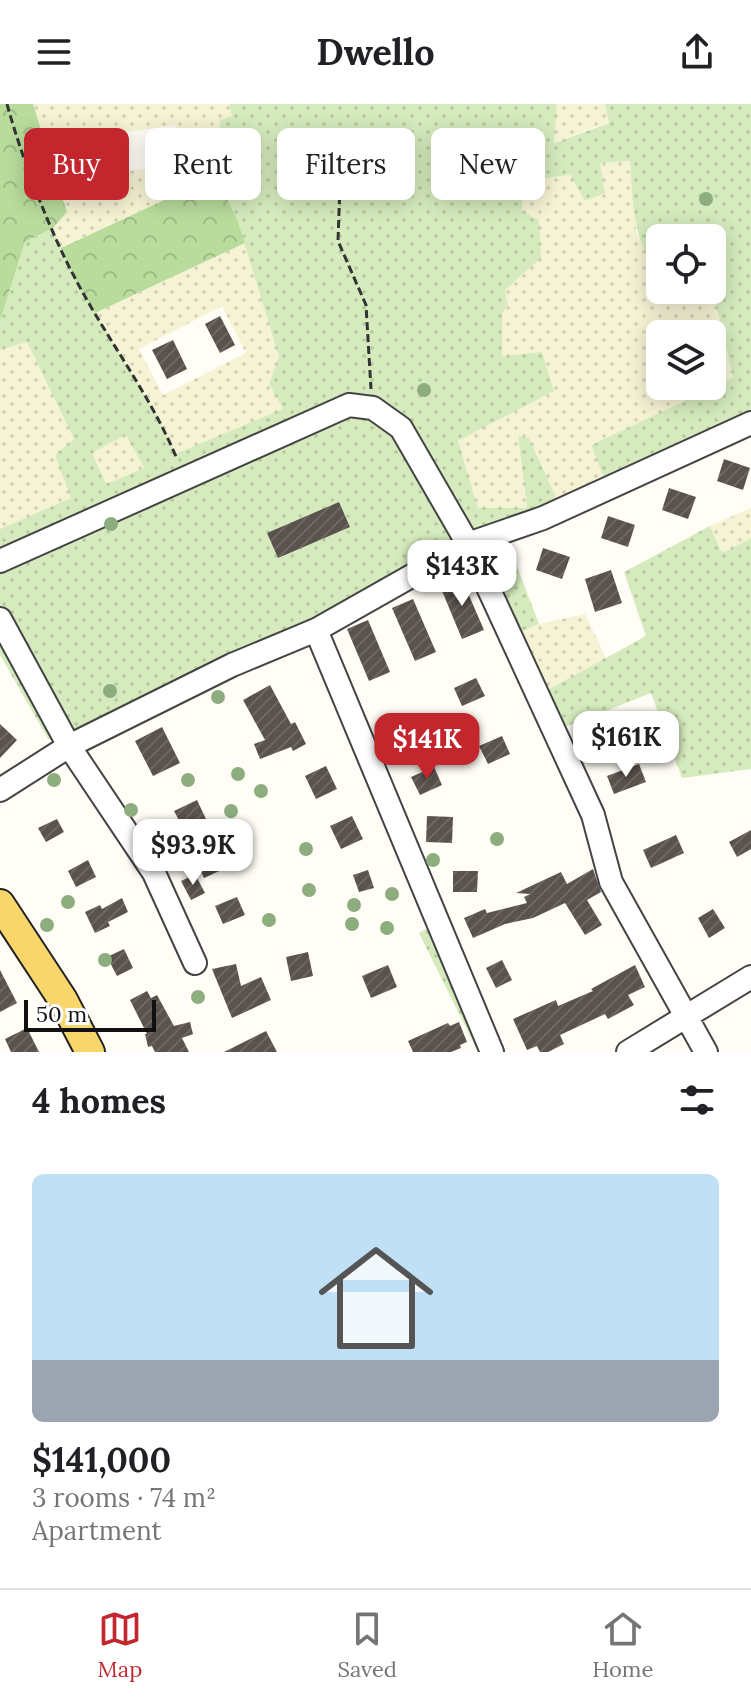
<!DOCTYPE html>
<meta charset="utf-8">
<style>
:root{--surface:#fff;--page:#f2f2f2;--text:#202124;--muted:#757577;--line:#e0e0e0;--accent:#c4262e}
body{margin:0;font-family:Lora,serif;background:var(--page);color:var(--text);height:100vh;display:flex;flex-direction:column;font-size:30px;white-space:nowrap}
*{box-sizing:border-box;margin:0}
p{font-size:26px;color:var(--muted)}
.icon{flex:none;width:44px;height:44px;fill:none;stroke:currentColor;stroke-width:2;stroke-linecap:round;stroke-linejoin:round}
.map{position:relative;height:948px;overflow:hidden}
.drawer{display:flex;flex-direction:column;background:var(--surface);flex:1}
.drawer>*{flex:none}
.banner{position:absolute;left:24px;top:24px;width:704px;height:72px;display:flex;gap:16px}
.buttons{position:absolute;left:646px;top:120px;display:grid;gap:16px}
.buttons a{display:grid;place-items:center;width:80px;height:80px;border-radius:12px;background:var(--surface);box-shadow:0 4px 20px #0003;font-size:40px}
.scale{position:absolute;left:24px;bottom:20px;width:132px;box-sizing:border-box;padding-left:8px;border:4px solid #111;border-top:0;font-size:22px;line-height:28px;white-space:nowrap;color:#111;-webkit-text-stroke:6px #fff;paint-order:stroke}
.price{position:absolute;translate:-50% -68px;padding:0 18px;border-radius:16px;background:#fff;color:#222;font-size:26px;line-height:52px;filter:drop-shadow(0 2px 4px #0008)}
.price::after{content:'';position:absolute;left:50%;top:48px;width:24px;height:18px;margin-left:-12px;background:inherit;clip-path:polygon(0 0,100% 0,50% 100%)}
.price.current{background:var(--accent);color:#fff}
ul{padding:0;list-style:none}
li{display:grid;align-content:center;gap:16px;height:424px;padding:0 32px}
li span{display:grid;place-items:center;height:248px;border-radius:12px;color:#555}
li>.icon{margin-inline-start:auto}
span .icon{width:144px;height:144px;fill:#fffc;stroke-width:1}
li b{font-size:34px}
h2{display:flex;justify-content:space-between;align-items:center;height:96px;padding:0 32px;font-size:34px}
.chip{padding:0 28px;border-radius:12px;background:var(--surface);box-shadow:0 4px 20px #0003;font-size:28px;line-height:72px}
.chip.current{background:var(--accent);color:#fff}
header{display:flex;justify-content:space-between;align-items:center;height:104px;padding:0 32px;background:var(--surface);font-size:36px;font-weight:800}
.tab-bar{display:flex;justify-content:space-around;align-items:center;height:112px;border-top:2px solid var(--line);background:var(--surface);font-size:22px;color:var(--muted)}
.tab-bar a{display:grid;justify-items:center;gap:4px}
.tab-bar .current{color:var(--accent)}
.map>svg:first-child{display:block}
.farmland{fill:url(#farmland-dots);fill-rule:evenodd}
.grass{fill:url(#grass-dots);fill-rule:evenodd}
.forest{fill:url(#forest-crowns)}
.building{fill:url(#building-hatch)}
.lines{fill:none;stroke-linecap:round;stroke-linejoin:round}
.minor-casing{stroke:#444;stroke-width:26}
.major-casing{stroke:#222;stroke-width:32}
.path{stroke:#333;stroke-width:3;stroke-dasharray:8 4;stroke-linecap:butt}
.minor{stroke:#fff;stroke-width:22}
.major{stroke:#f9d66b;stroke-width:28}
.tree{fill:#8dad7f}
</style>
<header><svg class="icon" aria-label="menu" viewBox="0 0 24 24"><path d="M4 6h16M4 12h16M4 18h16"/></svg>Dwello<svg class="icon" aria-label="share" viewBox="0 0 24 24"><path d="M12 15V3M7 8l5-5 5 5M5 13v7h14v-7"/></svg></header>
<div class="map">
<svg width="751" height="948" viewBox="0 0 751 948">
<defs>
<pattern id="farmland-dots" width="8" height="8" patternUnits="userSpaceOnUse" patternTransform="scale(2)"><rect width="8" height="8" fill="#f6f3d4"/><path d="M2 2h.1M6 6h.1" fill="none" stroke="#d2cfb5" stroke-width="1.8" stroke-linecap="round"/></pattern>
<pattern id="grass-dots" width="8" height="8" patternUnits="userSpaceOnUse" patternTransform="scale(2)"><rect width="8" height="8" fill="#d5ebbd"/><path d="M2 2h.1M6 6h.1" fill="none" stroke="#b6c8a1" stroke-width="1.8" stroke-linecap="round"/></pattern>
<pattern id="forest-crowns" width="20" height="18" patternUnits="userSpaceOnUse" patternTransform="scale(2)"><rect width="20" height="18" fill="#b9dc9c"/><path d="M2 6a3 3 0 1 1 6 0M12 15a3 3 0 1 1 6 0" fill="none" stroke="#9ebc85"/></pattern>
<pattern id="building-hatch" width="6" height="6" patternUnits="userSpaceOnUse" patternTransform="scale(2)"><rect width="6" height="6" fill="#5a524d"/><path d="M-1 1l2-2M0 6l6-6M5 7l2-2" fill="none" stroke="#6d6662"/></pattern>
</defs>
<rect width="100%" height="100%" fill="#fffdf5"/>
<path class="farmland" d="M33 0H229L232 12 222 52 208 56 205 77 61 144 53 124 66 108ZM176 21 177 61 121 68 119 29Z
M557 0H605L609 18 553 39Z
M631 57 636 128 654 160 660 163V186H698L715 196 733 275 592 340 608 384 562 406 529 334 518 332 527 404H478L458 337 554 287 502 252V210L508 201 505 186 522 107 523 77 571 71 599 59ZM660 230H712V282H660Z
M245 139 279 253 269 280 284 305 175 351 160 317 95 209ZM222 202 246 249 163 291 139 245Z
M27 238 74 335 55 351 72 394 0 425V246Z
M126 331 144 364 106 380 92 349Z
M751 404V434L722 449 710 422Z
M585 510 606 554 538 591 511 532 539 520Z"/>
<path class="grass" d="M229 0H557L554 39 609 19 605 0H751V319L608 384 591 341 733 274 715 196 698 186H712V134H660V163C631 146 633 87 630 57L600 59 605 89 585 97 570 71 523 77 522 107 539 116 541 154 505 186 508 201 502 210V252L542 248 554 287 458 337 478 404H527L518 332 529 334 562 406 504 428 539 520 511 532 468 440 69 642 48 635 0 551V425L71 394 55 351 74 335 27 238 0 246V217L25 138 53 124 76 177 160 317 175 350 283 305 269 280 279 253 237 115 208 56 222 51 220 16 232 12ZM126 331 144 364 106 380 92 349Z
M710 422 722 449 751 434V665L682 674 651 589 555 627 538 591 646 532 624 468Z
M438 818 492 948H478L419 829Z"/>
<path class="forest" d="M0 0H33L67 108 53 124 25 138 0 217Z
M208 56 237 115 245 139 95 209 76 177 61 144 205 77Z"/>
<path class="building" d="M161 34 162 50 146 51 145 35Z
M220 212 235 241 220 249 205 220Z
M173 236 187 265 167 275 152 246Z
M724 355 750 364 743 386 717 377Z
M669 384 696 393 688 415 662 406Z
M339 398 350 423 278 454 267 429Z
M608 412 635 421 628 443 601 434Z
M543 444 570 453 562 475 536 466Z
M611 466 622 499 595 508 585 475Z
M461 473 484 526 462 535 440 482Z
M413 495 436 548 415 557 392 504Z
M368 516 390 568 369 577 347 525Z
M476 574 485 592 462 602 454 584Z
M270 581 291 620 295 618 306 640 293 647 291 643 260 655 254 640 265 636 243 596Z
M407 609 416 628 393 638 385 619Z
M623 609 629 629 596 639 590 619Z
M0 620 17 636 0 654Z
M162 623 180 659 153 672 135 637Z
M502 632 510 650 488 660 479 642Z
M639 660 646 678 614 690 607 672Z
M326 662 337 685 316 695 305 672Z
M434 663 442 681 420 691 411 673Z
M197 696 206 715 184 726 174 707Z
M352 712 363 735 341 745 330 722Z
M427 712 453 713 452 739 426 738Z
M57 715 64 728 46 738 38 724Z
M751 726V745L737 753 729 738Z
M234 729 240 742 225 749 219 736Z
M676 731 684 749 651 764 643 746Z
M216 743 226 764 204 774 194 753Z
M88 756 96 773 76 783 68 767Z
M593 765 601 788 587 796 602 821 585 831 565 799 533 814 505 820 473 834 464 814 485 805 487 809 527 799 524 793 530 790 516 789 561 768 567 780Z
M368 766 374 784 359 788 353 771Z
M453 767H478L477 788H453Z
M195 770 205 789 191 796 181 777Z
M237 793 245 811 223 820 215 802Z
M122 794 128 808 108 818 110 822 95 829 85 808 100 801 102 805Z
M713 805 725 824 709 834 698 814Z
M124 845 133 864 117 872 107 853Z
M308 848 313 872 291 877 286 853Z
M502 856 512 876 496 884 486 864Z
M236 860 241 882 261 873 271 896 232 914 212 865Z
M388 861 397 883 371 894 362 872Z
M635 861 645 883 628 891 634 901 608 915 605 910 560 931 564 940 548 948H540L537 942 527 946 513 915 556 896 558 902 593 887 591 885Z
M0 866 17 899 0 908Z
M147 887 151 894 157 891 174 922 190 918 193 930 182 934 189 948H155L152 942 148 943 145 930H147L130 896Z
M459 918 467 938 460 941 461 944 451 948H413L408 937 448 919 450 922Z
M27 924 39 948H11L5 935Z
M266 927 277 948H224Z"/>
<g class="lines">
<defs>
<path id="minor" d="M0 457 349 301 373 304 401 324 468 440 593 711 611 778 706 948
M0 515 69 642 154 769 195 859
M316 526 492 948
M0 686 69 642 232 561 316 526 468 440 543 414 751 319
M628 948 751 873"/>
<path id="major" d="M0 800 63 896 90 948"/>
</defs>
<use href="#minor" class="minor-casing"/>
<use href="#major" class="major-casing"/>
<path class="path" d="M7 0C22 55 50 128 77 178 109 238 151 292 177 355
M340 80 338 137 366 201 371 285"/>
<use href="#minor" class="minor"/>
<use href="#major" class="major"/>
</g>
<g class="tree">
<circle cx="706" cy="95" r="7"/>
<circle cx="424" cy="286" r="7"/>
<circle cx="111" cy="420" r="7"/>
<circle cx="110" cy="587" r="7"/>
<circle cx="218" cy="593" r="7"/>
<circle cx="238" cy="670" r="7"/>
<circle cx="54" cy="676" r="7"/>
<circle cx="188" cy="676" r="7"/>
<circle cx="261" cy="687" r="7"/>
<circle cx="131" cy="706" r="7"/>
<circle cx="231" cy="707" r="7"/>
<circle cx="497" cy="735" r="7"/>
<circle cx="306" cy="745" r="7"/>
<circle cx="433" cy="756" r="7"/>
<circle cx="309" cy="786" r="7"/>
<circle cx="392" cy="790" r="7"/>
<circle cx="68" cy="798" r="7"/>
<circle cx="354" cy="801" r="7"/>
<circle cx="269" cy="816" r="7"/>
<circle cx="352" cy="820" r="7"/>
<circle cx="47" cy="821" r="7"/>
<circle cx="387" cy="824" r="7"/>
<circle cx="105" cy="856" r="7"/>
<circle cx="198" cy="893" r="7"/>
</g>
</svg>
<div class="buttons">
<a><svg class="icon" aria-label="locate" viewBox="0 0 24 24"><circle cx="12" cy="12" r="6"/><path d="M12 2v4M12 18v4M2 12h4M18 12h4"/></svg></a>
<a><svg class="icon" aria-label="layers" viewBox="0 0 24 24"><path d="M12 4l9 5-9 5-9-5zM3 14l9 5 9-5"/></svg></a>
</div>
<div class="scale">50 m</div>
<b class="price" style="left:462px;top:504px">$143K</b>
<b class="price" style="left:626px;top:675px">$161K</b>
<b class="price current" style="left:427px;top:677px">$141K</b>
<b class="price" style="left:193px;top:783px">$93.9K</b>
<div class="banner">
<a class="chip current">Buy</a>
<a class="chip">Rent</a>
<a class="chip">Filters</a>
<a class="chip">New</a>
</div>
</div>
<section class="drawer">
<h2>4 homes<svg class="icon" aria-label="filters" viewBox="0 0 24 24"><path d="M4 7h16M4 17h16"/><circle cx="9" cy="7" r="2"/><circle cx="15" cy="17" r="2"/></svg></h2>
<ul>
<li><span style="background:linear-gradient(#bfe0f5 75%,#9aa5b1 0)"><svg class="icon" aria-label="home" viewBox="0 0 24 24"><path d="M3 11l9-7 9 7M6 9v11h12V9"/></svg></span><div><b>$141,000</b><p>3 rooms · 74 m²</p><p>Apartment</p></div></li>
</ul>
</section>
<nav class="tab-bar">
<a class="current"><svg class="icon" aria-label="map" viewBox="0 0 24 24"><path d="M3 6l6-2 6 2 6-2v14l-6 2-6-2-6 2zM9 4v14M15 6v14"/></svg>Map</a>
<a><svg class="icon" aria-label="saved" viewBox="0 0 24 24"><path d="M7 4h10v16l-5-4-5 4z"/></svg>Saved</a>
<a><svg class="icon" aria-label="home" viewBox="0 0 24 24"><path d="M3 11l9-7 9 7M6 9v11h12V9"/></svg>Home</a>
</nav>
